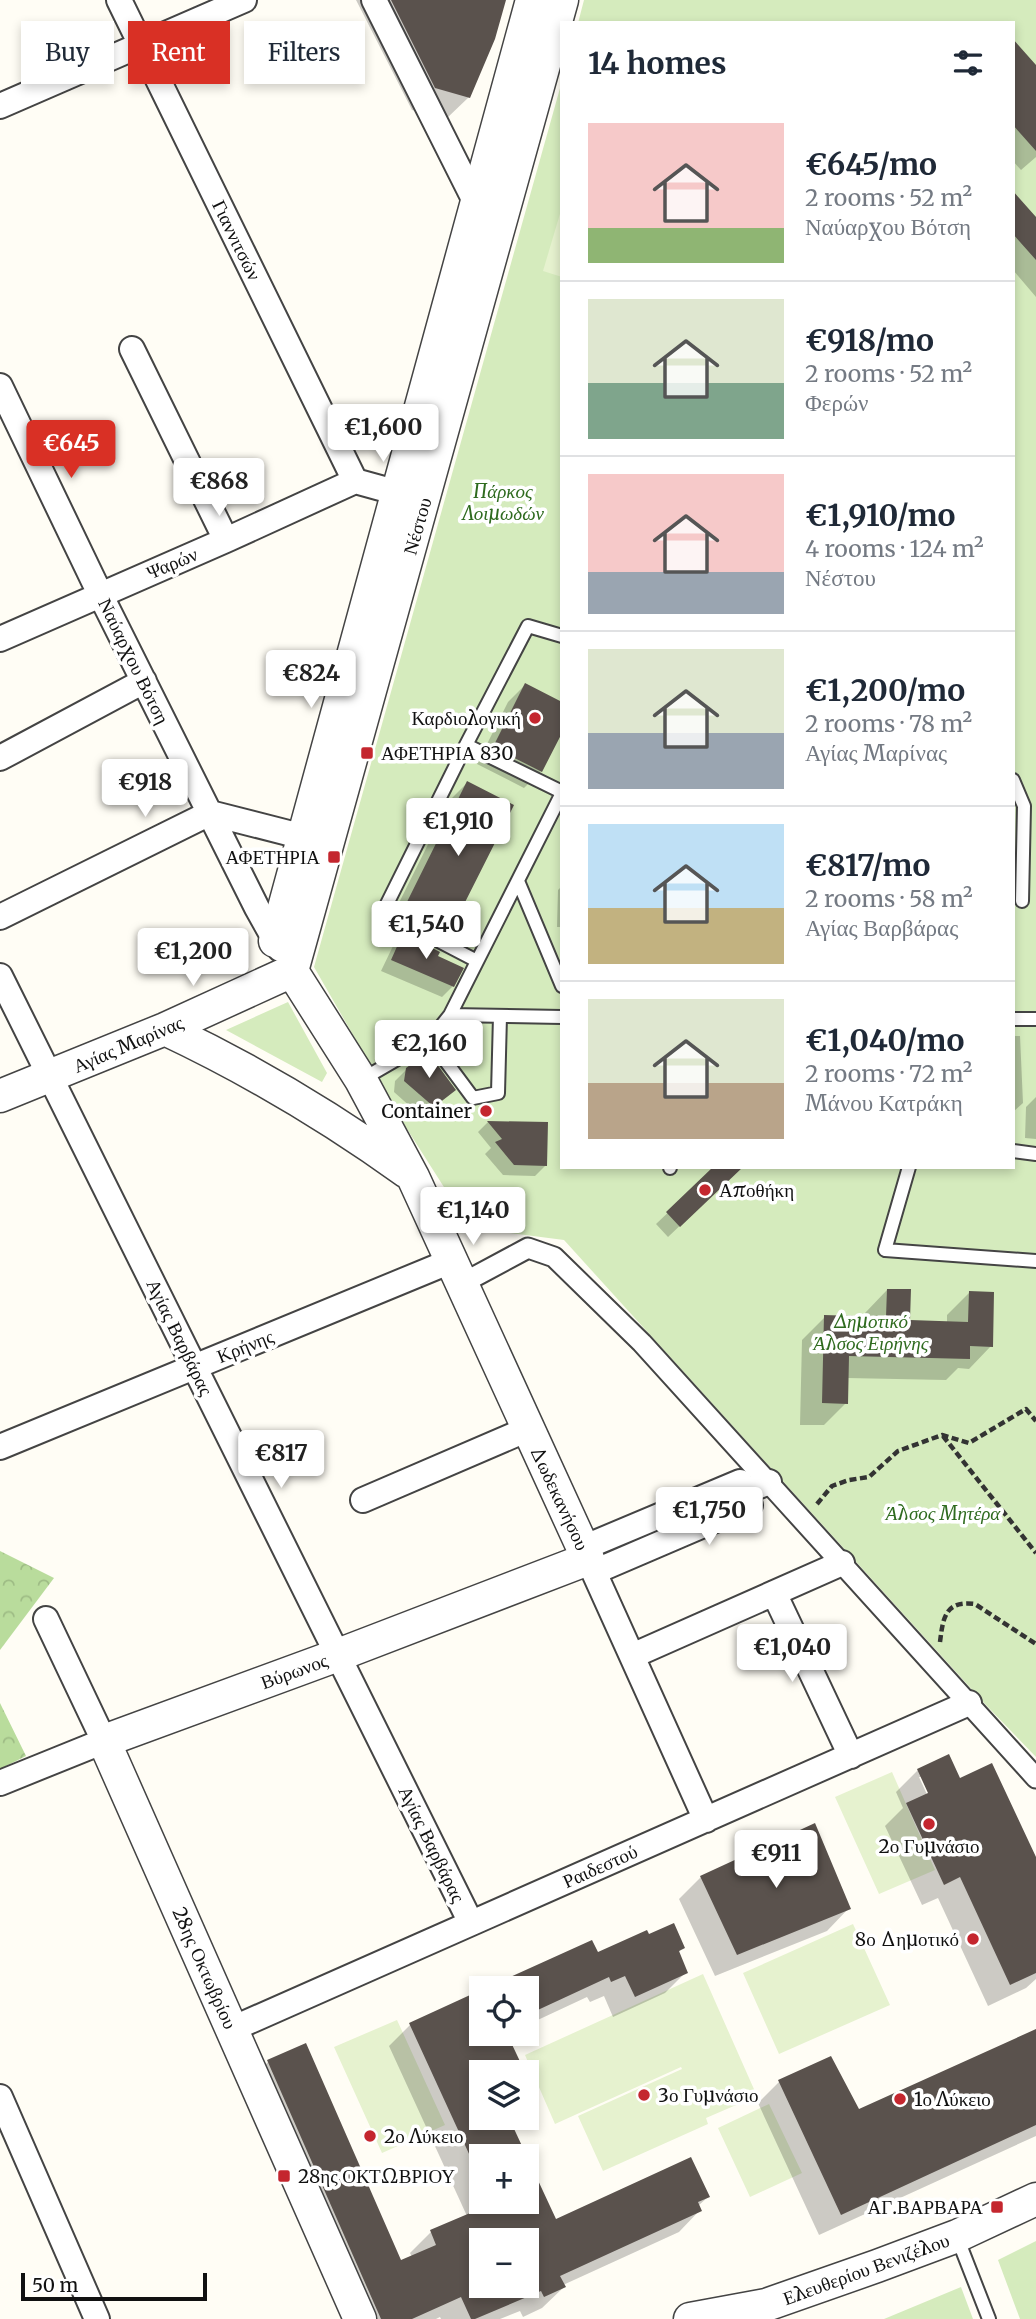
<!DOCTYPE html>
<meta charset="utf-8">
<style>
:root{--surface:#fff;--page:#f6f6f7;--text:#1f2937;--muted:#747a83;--line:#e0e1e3;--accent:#d93025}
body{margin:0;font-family:Merriweather,serif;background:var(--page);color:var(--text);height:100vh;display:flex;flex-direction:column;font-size:26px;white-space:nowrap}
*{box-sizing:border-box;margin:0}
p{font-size:23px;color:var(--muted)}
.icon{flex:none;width:38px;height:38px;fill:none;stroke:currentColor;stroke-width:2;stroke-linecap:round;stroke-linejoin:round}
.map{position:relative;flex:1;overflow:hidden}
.details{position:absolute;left:560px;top:21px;width:455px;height:1148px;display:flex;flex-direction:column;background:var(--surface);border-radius:0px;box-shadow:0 4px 10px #0003}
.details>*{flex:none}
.hud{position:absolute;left:21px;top:21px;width:434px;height:63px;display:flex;gap:14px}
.controls{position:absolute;left:469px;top:1976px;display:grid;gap:14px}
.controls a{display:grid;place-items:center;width:70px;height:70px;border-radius:0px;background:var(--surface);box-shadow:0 4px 10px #0003;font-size:35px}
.scale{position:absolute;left:21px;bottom:18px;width:186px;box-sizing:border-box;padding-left:7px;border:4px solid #111;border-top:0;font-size:19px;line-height:24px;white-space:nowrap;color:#111;-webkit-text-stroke:5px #fff;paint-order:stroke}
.price{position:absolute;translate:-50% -60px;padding:0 16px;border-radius:7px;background:#fff;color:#222;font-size:23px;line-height:46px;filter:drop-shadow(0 2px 4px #0008)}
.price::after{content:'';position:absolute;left:50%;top:42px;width:21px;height:16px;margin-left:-10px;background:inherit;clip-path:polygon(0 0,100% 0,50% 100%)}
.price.current{background:var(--accent);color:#fff}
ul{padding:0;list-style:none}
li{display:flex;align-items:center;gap:21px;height:175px;padding:0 28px}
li+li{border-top:2px solid var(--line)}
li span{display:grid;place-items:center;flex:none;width:196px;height:140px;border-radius:0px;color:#555}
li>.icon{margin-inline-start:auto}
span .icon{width:84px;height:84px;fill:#fffc;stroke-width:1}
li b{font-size:30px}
h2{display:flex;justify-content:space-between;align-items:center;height:84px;padding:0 28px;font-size:30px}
.chip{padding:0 24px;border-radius:0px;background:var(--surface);box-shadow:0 4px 10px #0003;font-size:24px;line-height:63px}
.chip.current{background:var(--accent);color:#fff}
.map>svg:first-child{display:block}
.forest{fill:url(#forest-crowns)}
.park{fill:#d5ebbd}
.pitch{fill:#e6f2cf}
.shadow{fill:#0003;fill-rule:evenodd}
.building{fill:#5a524d;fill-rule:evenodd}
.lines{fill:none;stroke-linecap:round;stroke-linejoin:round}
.service-casing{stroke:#444;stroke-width:16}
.pedestrian-casing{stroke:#444;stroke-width:23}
.minor-casing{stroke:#444;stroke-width:28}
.tertiary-casing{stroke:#444;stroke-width:35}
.path{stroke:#333;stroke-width:4.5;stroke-dasharray:7 3.5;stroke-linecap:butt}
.service{stroke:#fff;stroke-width:12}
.pedestrian{stroke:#fff;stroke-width:19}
.minor{stroke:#fff;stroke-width:24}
.tertiary{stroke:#fff;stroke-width:32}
.poi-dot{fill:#c4262e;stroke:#fff;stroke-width:2.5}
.labels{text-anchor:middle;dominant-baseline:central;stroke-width:7;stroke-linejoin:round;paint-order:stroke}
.street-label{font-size:19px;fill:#111;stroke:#fff}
.park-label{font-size:19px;font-style:italic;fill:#2f6b1f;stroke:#fff}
.poi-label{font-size:19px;fill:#111;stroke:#fff;text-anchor:start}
</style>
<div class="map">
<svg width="1036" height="2319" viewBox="0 0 1036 2319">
<defs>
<pattern id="forest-crowns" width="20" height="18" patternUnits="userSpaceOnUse" patternTransform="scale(1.75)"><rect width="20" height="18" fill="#b9dc9c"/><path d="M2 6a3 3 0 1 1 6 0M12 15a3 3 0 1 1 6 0" fill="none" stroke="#9ebc85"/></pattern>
</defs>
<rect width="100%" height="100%" fill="#fffdf5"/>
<path class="forest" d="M0 1551 54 1578 0 1650Z
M0 1703 26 1756 0 1769Z"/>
<path class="park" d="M584 0H1036V1757L985 1704 564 1240 470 1228 407 1129 314 967 562 81V1167H1013V23H578Z
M288 1002 327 1073 322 1082 226 1030Z
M1036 2241V2319H1020L998 2260Z
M961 2287 973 2319H884Z"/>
<path class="pitch" d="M562 207V277L543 271Z
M892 1772 935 1870 879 1894 835 1797Z
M853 1924 890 2005 779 2054 743 1973Z
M703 1974 757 2096 706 2118 708 2124 603 2171 578 2116 682 2069 681 2067 555 2124 525 2055Z
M397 2020 445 2125 382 2153 334 2047Z
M769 2104 802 2173 750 2197 718 2128Z"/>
<path class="shadow" d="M356 0H504L469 97 446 119 412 110Z
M1013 42 1036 68V157L1021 170 1013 161Z
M1013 194 1036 220V297L1013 270Z
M525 685 541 771 524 788 477 764 508 702Z
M467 783 446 935 432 949 453 986 442 997 381 971 393 946 401 937 386 929 450 800Z
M562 886V927H557L558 890Z
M1013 1036H1020L1023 1103 1013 1112Z
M407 1069 454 1090 422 1117 394 1092 395 1081Z
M1036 1097V1139L1025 1138 1026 1107Z
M488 1122 546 1123V1165L535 1176 503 1175 485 1154 491 1148 478 1132Z
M716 1167H742L668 1237 656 1224Z
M887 1290 908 1322 947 1323V1315L969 1293 991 1346 969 1369 958 1368 946 1380 847 1378 846 1403 824 1425H800L802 1340 825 1317 865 1318V1313Z
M918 1770 960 1780 1036 1861V1979L1026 1988 988 2006 938 1898 922 1905 885 1826 903 1808 896 1792ZM919 1777H923L933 1800 930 1801Z
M701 1877 849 1908 827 1931 715 1976 679 1899Z
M649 1937 683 1947 678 1953 686 1972 665 1993 613 2017 604 1996 590 2002 587 1997 527 2025V1988H491Z
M481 1993V2034H507L505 2035 523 2072H481V2118H507L525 2156H481V2202H527V2159L555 2221 708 2197 698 2206 700 2210 679 2232 563 2285 564 2287 542 2308 523 2317 520 2311 500 2319H441L440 2317 436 2319H350L247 2083 268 2062 400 2262 412 2257 410 2253 431 2232 467 2216 389 2046 410 2025ZM481 2240H527V2286H481Z
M1036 2031V2136L819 2235 758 2103 779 2082 859 2111Z"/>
<path class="building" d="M391 0H506L495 39 470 98 435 88Z
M1013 39 1036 65V151L1013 125Z
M1013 191 1036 217V260L1013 234Z
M525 683 562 702V733L542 772 493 747Z
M467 781 514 805 448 936 402 912Z
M403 933 440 952 438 956 464 968 454 987 391 960Z
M428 1052 456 1090 434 1107 404 1081 406 1068Z
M487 1121 548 1122 547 1166 514 1165 495 1142 502 1139Z
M713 1167H743L680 1227 666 1212Z
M887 1289H911L910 1320 968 1322 969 1291 994 1292 993 1347 970 1346V1359L849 1356 848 1404 822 1403 824 1315 886 1317Z
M949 1754 960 1778 992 1763 1036 1857V1973L1010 1985 960 1877 944 1885 906 1803 928 1793 917 1769Z
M815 1823 851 1909 737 1955 700 1876Z
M674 1923 685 1948 679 1951 688 1973 635 1997 625 1976 611 1982 609 1977 527 2015V1988H486L592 1940 598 1952 647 1930 649 1934Z
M481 1990V2034H507L525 2072H481V2118H509L556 2219 691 2157 710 2197 698 2202 702 2211 560 2276 566 2287 544 2297 541 2291 475 2319H471L461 2297 412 2319H381L267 2060 306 2043 401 2260 436 2245 430 2230 496 2202H527V2156H470L409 2023ZM481 2240H527V2260L539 2286H481Z
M1036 2029V2125L841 2215 778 2080 831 2056 859 2109Z"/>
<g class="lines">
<defs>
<path id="service" d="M466 745 562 792
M1013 780 1024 806 1022 901
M518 881 562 986
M477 961 383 912 466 745 528 626 562 636
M450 1015 562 793
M1013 1019H1036
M430 1040 473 1098 498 1093 500 1016
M361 1080 430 1040 450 1015 562 1017
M1013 1151 1036 1154
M909 1167 885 1250 1036 1261
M670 1168V1167
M957 2237 989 2319"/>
<path id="pedestrian" d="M461 1284 528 1248 554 1257 642 1343 1036 1778"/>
<path id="minor" d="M119 0 355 481
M374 0 477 205 485 207
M0 106 244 0
M132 349 226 540
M0 386 100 594 257 908 280 949
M0 639 226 540 355 481 413 497
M0 758 144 681
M0 917 210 813 304 837
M0 976 471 1923
M0 1447 451 1261
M744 1492 769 1482
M363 1500 528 1429
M583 1548 740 1482 750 1505 594 1572
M588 1559 706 1820
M774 1593 851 1756
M632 1656 842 1563
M0 1783 104 1741 46 1619
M232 2029 969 1703
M0 2097 97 2319"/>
<path id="tertiary" d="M275 941 532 0
M292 971 361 1080 413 1177 588 1559 338 1655 104 1741 360 2319
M292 971 562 0
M165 1029C252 1070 329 1116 407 1172
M0 1096 165 1029 292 971
M690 2319 766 2305 877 2266 957 2236 1036 2199"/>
</defs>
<use href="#service" class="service-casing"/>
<use href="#pedestrian" class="pedestrian-casing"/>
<use href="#minor" class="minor-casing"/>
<use href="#tertiary" class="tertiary-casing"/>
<path class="path" d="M943 1436 1036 1553
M817 1504 832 1486 849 1480 869 1477 898 1451 942 1435 969 1443 1026 1409 1036 1421
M940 1642C943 1618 945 1600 975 1604L1036 1644"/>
<use href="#service" class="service"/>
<use href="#pedestrian" class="pedestrian"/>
<use href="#minor" class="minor"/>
<use href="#tertiary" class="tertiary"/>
</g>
<g class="poi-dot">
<circle cx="535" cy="718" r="7"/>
<rect x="360" y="746" width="14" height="14" rx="3.5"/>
<rect x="327" y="850" width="14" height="14" rx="3.5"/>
<circle cx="486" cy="1111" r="7"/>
<circle cx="705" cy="1190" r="7"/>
<circle cx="929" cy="1824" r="7"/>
<circle cx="973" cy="1939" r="7"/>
<circle cx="644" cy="2095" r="7"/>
<circle cx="900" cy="2099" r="7"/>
<circle cx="370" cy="2136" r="7"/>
<rect x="277" y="2169" width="14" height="14" rx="3.5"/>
<rect x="990" y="2200" width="14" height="14" rx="3.5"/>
</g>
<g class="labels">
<g class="street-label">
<text transform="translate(237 240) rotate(64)">Γιαννιτσών</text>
<text transform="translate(417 526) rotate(-74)">Νέστου</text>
<text transform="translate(172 563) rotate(-23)">Ψαρών</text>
<text transform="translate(134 661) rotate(64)">Ναύαρχου Βότση</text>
<text transform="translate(128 1044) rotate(-23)">Αγίας Μαρίνας</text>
<text transform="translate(180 1337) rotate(64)">Αγίας Βαρβάρας</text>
<text transform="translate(245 1346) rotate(-22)">Κρήνης</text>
<text transform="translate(560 1498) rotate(65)">Δωδεκανήσου</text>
<text transform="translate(294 1671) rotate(-20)">Βύρωνος</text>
<text transform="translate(432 1844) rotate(64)">Αγίας Βαρβάρας</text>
<text transform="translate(600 1866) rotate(-24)">Ραιδεστού</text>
<text transform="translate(205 1968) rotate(66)">28ης Οκτωβρίου</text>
<text transform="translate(866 2269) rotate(-20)">Ελευθερίου Βενιζέλου</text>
</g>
<g class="park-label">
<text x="503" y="491">Πάρκος<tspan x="503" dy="22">Λοιμωδών</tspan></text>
<text x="871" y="1321">Δημοτικό<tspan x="871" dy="22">Άλσος Ειρήνης</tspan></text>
<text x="943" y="1513">Άλσος Μητέρα</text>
</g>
<g class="poi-label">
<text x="521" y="718" text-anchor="end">Καρδιολογική</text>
<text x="381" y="753">ΑΦΕΤΗΡΙΑ 830</text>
<text x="320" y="857" text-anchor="end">ΑΦΕΤΗΡΙΑ</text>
<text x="472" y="1111" text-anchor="end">Container</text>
<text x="719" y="1190">Αποθήκη</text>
<text x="929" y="1846" text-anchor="middle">2ο Γυμνάσιο</text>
<text x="959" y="1939" text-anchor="end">8ο Δημοτικό</text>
<text x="658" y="2095">3ο Γυμνάσιο</text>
<text x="914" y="2099">1ο Λύκειο</text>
<text x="384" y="2136">2ο Λύκειο</text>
<text x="298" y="2176">28ης ΟΚΤΩΒΡΙΟΥ</text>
<text x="983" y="2207" text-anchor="end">ΑΓ.ΒΑΡΒΑΡΑ</text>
</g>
</g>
</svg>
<div class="controls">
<a><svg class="icon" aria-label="locate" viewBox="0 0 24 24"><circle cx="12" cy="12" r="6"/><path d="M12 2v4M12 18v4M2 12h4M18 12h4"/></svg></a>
<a><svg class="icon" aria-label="layers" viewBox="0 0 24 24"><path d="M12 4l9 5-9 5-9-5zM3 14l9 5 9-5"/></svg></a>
<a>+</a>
<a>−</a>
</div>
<div class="scale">50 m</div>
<b class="price" style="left:383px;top:464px">€1,600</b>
<b class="price current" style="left:71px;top:480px">€645</b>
<b class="price" style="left:219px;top:518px">€868</b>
<b class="price" style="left:311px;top:710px">€824</b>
<b class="price" style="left:145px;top:819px">€918</b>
<b class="price" style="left:458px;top:858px">€1,910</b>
<b class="price" style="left:426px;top:961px">€1,540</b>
<b class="price" style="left:193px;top:988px">€1,200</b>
<b class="price" style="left:429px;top:1080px">€2,160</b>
<b class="price" style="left:473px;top:1247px">€1,140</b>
<b class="price" style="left:281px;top:1490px">€817</b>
<b class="price" style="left:709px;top:1547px">€1,750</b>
<b class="price" style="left:792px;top:1684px">€1,040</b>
<b class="price" style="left:776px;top:1890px">€911</b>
<div class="hud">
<a class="chip">Buy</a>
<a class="chip current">Rent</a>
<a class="chip">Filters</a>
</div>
<section class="details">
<h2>14 homes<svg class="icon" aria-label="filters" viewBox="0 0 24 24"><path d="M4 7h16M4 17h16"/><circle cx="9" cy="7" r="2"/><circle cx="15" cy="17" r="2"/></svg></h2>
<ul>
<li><span style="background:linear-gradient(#f6c9c9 75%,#8fb573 0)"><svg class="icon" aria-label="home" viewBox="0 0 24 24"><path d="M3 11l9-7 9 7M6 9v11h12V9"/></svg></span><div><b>€645/mo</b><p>2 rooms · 52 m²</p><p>Ναύαρχου Βότση</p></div></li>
<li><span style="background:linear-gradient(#dfe7d0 60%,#7fa58c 0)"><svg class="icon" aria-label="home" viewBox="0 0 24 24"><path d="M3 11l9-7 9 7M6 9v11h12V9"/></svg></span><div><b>€918/mo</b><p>2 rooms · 52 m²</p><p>Φερών</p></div></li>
<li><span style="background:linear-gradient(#f6c9c9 70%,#9aa5b1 0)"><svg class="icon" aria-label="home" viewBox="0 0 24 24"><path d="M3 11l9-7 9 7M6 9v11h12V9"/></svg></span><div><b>€1,910/mo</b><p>4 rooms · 124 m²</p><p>Νέστου</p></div></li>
<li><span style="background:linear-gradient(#dfe7d0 60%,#9aa5b1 0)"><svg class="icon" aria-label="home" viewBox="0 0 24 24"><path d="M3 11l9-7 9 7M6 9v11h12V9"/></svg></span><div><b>€1,200/mo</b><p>2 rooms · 78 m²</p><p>Αγίας Μαρίνας</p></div></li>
<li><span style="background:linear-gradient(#bfe0f5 60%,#c2b280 0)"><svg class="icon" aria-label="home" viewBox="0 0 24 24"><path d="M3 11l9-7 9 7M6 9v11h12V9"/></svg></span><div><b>€817/mo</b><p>2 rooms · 58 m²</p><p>Αγίας Βαρβάρας</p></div></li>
<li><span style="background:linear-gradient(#dfe7d0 60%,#b9a48a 0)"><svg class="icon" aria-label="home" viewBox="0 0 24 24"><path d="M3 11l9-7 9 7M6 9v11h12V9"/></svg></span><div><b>€1,040/mo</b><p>2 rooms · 72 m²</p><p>Μάνου Κατράκη</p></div></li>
</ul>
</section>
</div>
